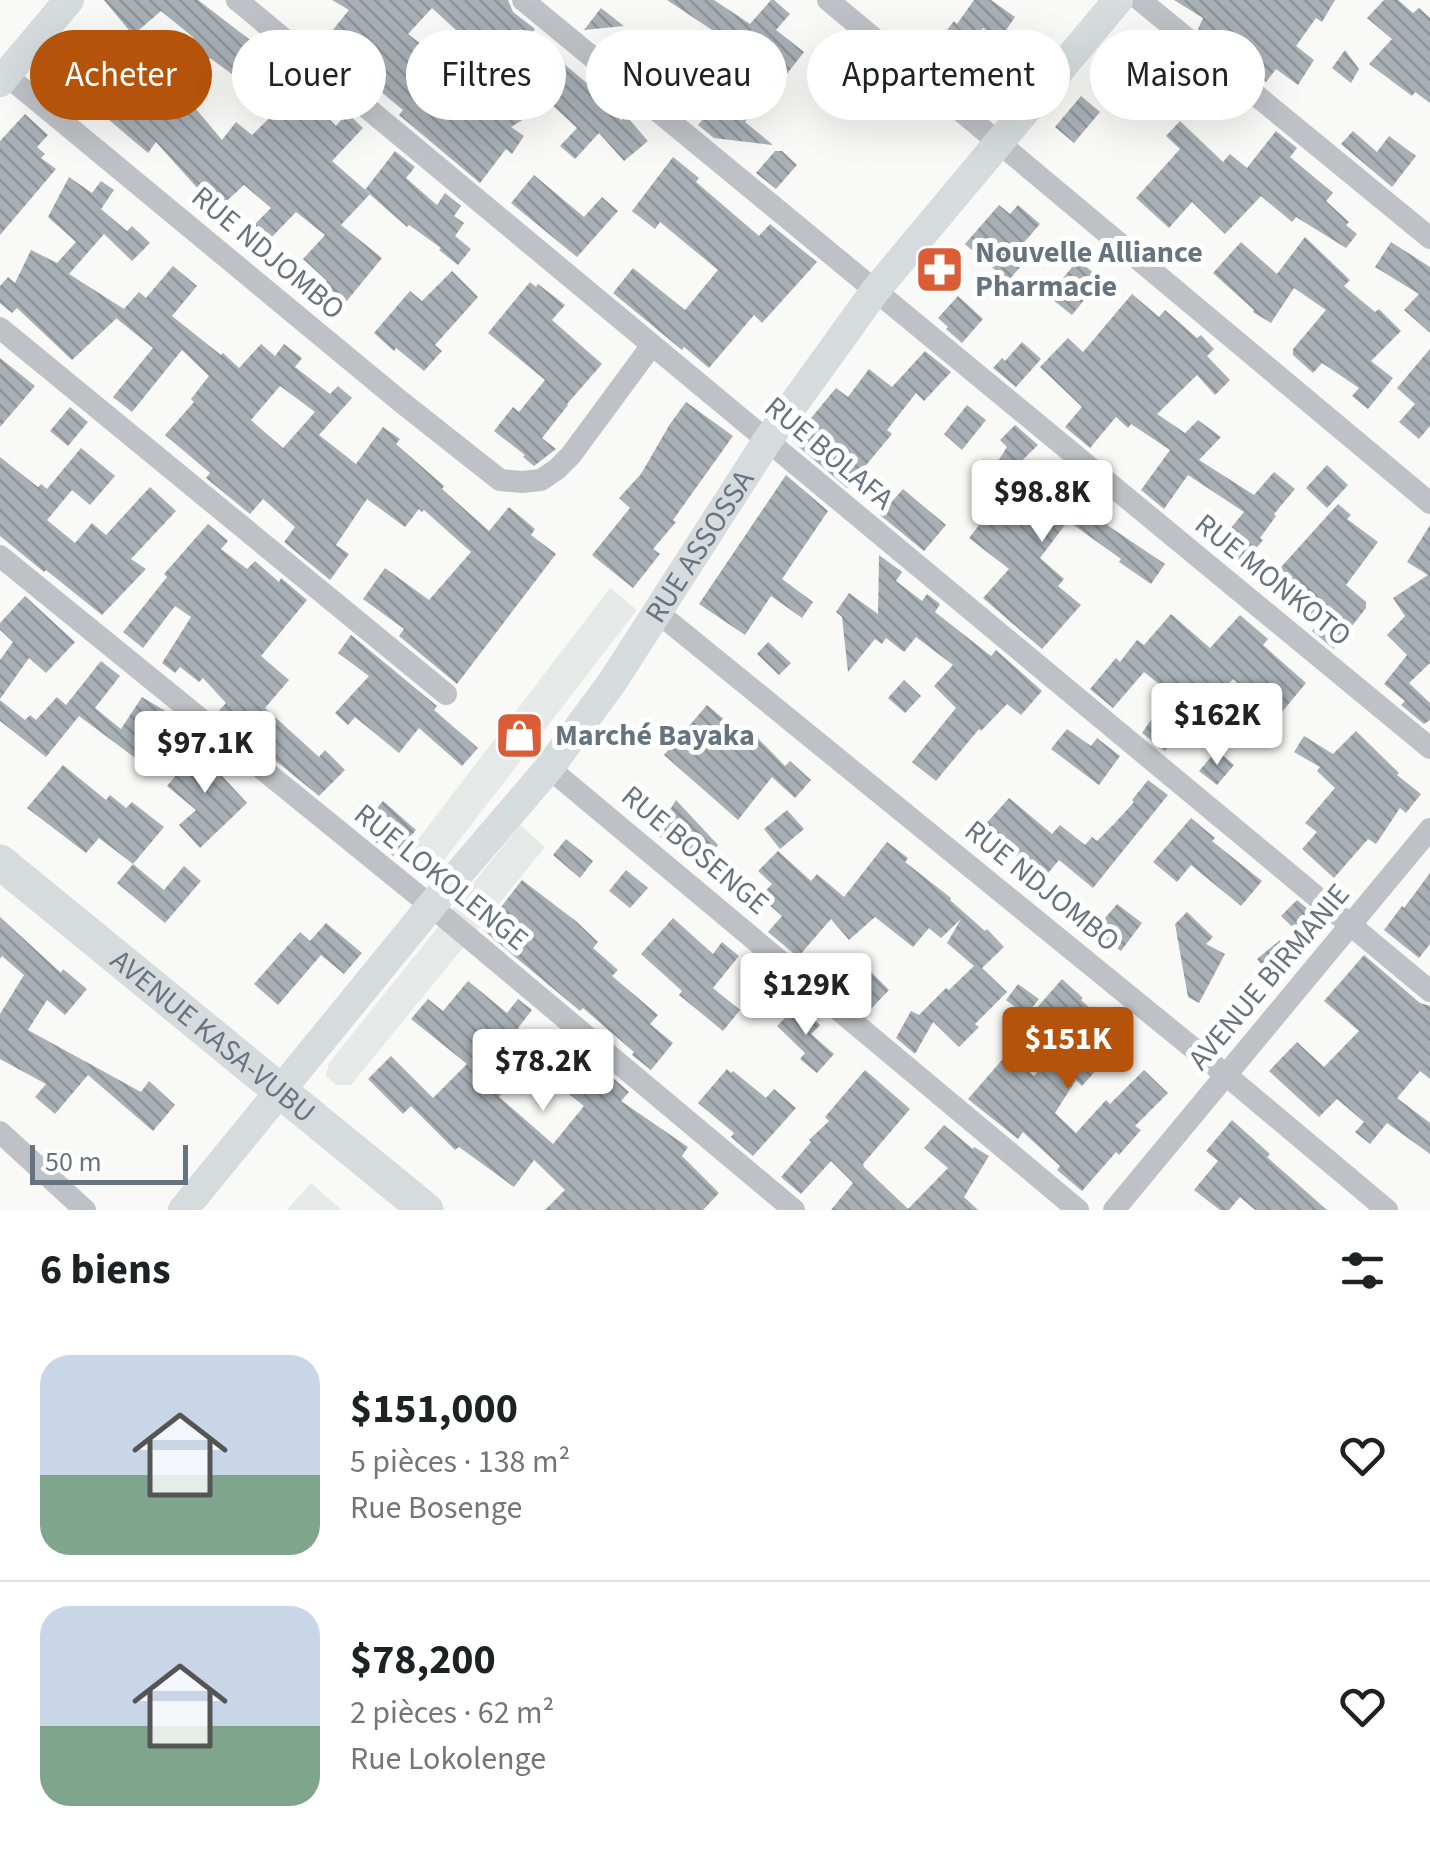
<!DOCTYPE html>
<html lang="fr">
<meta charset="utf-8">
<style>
:root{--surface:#fff;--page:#f6f6f6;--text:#202124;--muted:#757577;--line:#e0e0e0;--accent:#b45309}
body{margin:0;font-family:"Source Sans 3",sans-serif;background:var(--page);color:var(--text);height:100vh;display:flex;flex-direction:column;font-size:38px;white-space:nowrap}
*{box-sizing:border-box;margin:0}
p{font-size:32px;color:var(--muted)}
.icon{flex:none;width:55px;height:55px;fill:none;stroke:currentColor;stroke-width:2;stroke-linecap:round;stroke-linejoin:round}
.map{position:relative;height:1210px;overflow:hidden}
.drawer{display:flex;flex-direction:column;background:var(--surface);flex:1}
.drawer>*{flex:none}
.hud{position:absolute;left:30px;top:30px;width:1370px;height:90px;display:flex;gap:20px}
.scale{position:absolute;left:30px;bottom:25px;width:158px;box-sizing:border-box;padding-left:10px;border:5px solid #667480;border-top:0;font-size:28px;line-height:35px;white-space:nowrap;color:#667480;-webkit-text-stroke:8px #fff;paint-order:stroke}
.price{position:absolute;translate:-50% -85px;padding:0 22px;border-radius:10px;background:#fff;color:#222;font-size:32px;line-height:65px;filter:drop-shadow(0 2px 5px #0008)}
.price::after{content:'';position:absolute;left:50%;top:60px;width:30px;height:22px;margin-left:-15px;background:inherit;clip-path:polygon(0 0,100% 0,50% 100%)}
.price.on{background:var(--accent);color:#fff}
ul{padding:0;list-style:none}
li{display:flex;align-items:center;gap:30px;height:250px;padding:0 40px}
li+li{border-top:2px solid var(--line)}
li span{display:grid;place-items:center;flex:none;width:280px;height:200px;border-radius:30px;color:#555}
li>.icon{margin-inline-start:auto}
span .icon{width:120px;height:120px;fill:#fffc;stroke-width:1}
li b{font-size:42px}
h2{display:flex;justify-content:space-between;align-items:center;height:120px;padding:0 40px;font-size:42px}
.chip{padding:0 35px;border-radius:45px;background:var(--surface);box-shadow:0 10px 40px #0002;font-size:35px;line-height:90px}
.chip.on{background:var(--accent);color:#fff}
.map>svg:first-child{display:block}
.built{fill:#e7e8e8}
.building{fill:url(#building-back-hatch);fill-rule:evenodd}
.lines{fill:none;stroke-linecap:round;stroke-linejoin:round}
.street{stroke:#bec2c6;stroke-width:22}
.secondary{stroke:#d6dbde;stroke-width:30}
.primary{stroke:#d6dbde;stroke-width:35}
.labels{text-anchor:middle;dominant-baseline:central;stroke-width:10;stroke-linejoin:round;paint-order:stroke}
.poi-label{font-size:30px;font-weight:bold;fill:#667480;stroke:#fff;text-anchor:start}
.street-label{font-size:30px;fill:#667480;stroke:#fff}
</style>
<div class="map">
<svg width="1430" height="1210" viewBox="0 0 1430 1210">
<defs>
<pattern id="building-back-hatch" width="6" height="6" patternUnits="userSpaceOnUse" patternTransform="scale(2.5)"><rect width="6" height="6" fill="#a8b0b6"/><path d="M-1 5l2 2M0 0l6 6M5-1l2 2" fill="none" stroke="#8d9499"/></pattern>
</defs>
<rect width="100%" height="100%" fill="#f9f9f7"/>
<path class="built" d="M610 588 637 610 434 873 403 859Z
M520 825 545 847 351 1085H336L326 1076 329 1063Z
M311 1183 342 1210H287Z"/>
<path class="building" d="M104 0H198L267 53 244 83 210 58 174 96 196 109 222 140 236 122 252 135 300 88 336 126 347 113 363 128 332 161 370 194 341 225 382 258 341 308 319 290 327 281 303 259 325 235 296 212 267 242 252 227 271 208 244 185 217 210 156 142 148 153 102 114 81 94 82 92 57 69 80 44 104 66 129 36 167 66 194 38 161 11 133 35Z
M332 0H508L513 12 535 29 507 60 536 80 557 58 601 95 598 98 621 120 626 116 648 141 624 161 599 133 575 159 560 146 577 128 550 103 511 127 524 136 512 154 506 149 480 183 399 115 403 110 374 86 379 80 343 56 337 63 318 48 349 10ZM432 8 456 30 436 56 408 34Z
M667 0H714L750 24 771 0H774L790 14 776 30 804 52 779 84 777 82 745 122 773 145 714 138 698 125 731 85 713 68 733 44Z
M974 0H991L1015 17 1000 39 983 28 959 60 937 43 954 21 957 24Z
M1174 0H1335L1322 22 1316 18 1296 46 1314 60 1298 85 1276 69 1266 82 1251 72 1198 29 1203 18Z
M1384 0H1398L1413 13 1419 8 1430 18V103L1415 92 1412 96 1369 64 1392 39 1367 18Z
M601 8 624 26 584 30Z
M651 36 671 50 648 83 630 68Z
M856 50 878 70 843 108 821 88Z
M1345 50 1359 69 1351 83 1332 68Z
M1081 96 1100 112 1074 143 1055 127Z
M25 114 48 135 37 147 45 154 41 158 56 169 0 235V141Z
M1180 121 1223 162 1230 154 1247 168 1276 131 1297 148 1290 157 1333 193 1326 201 1349 222 1346 225 1357 234 1346 248 1296 217 1292 222 1261 196 1225 234 1192 202 1169 228 1136 198 1180 149 1166 136Z
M1353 131 1377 152 1389 136 1416 156 1392 187 1341 144Z
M395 151 415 167 406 178 437 205 445 193 461 206 454 216 464 223 455 236 471 249 458 265 439 250 441 248 409 225 407 227 365 190Z
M775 151H782L797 165 776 189 756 173Z
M673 157 699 178 696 182 759 236 770 224 817 262 762 323 754 315 709 368 684 347 682 350 613 293 633 268 685 310 718 270 660 222 655 229 632 211Z
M534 175 584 217 602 197 618 211 577 257 511 203Z
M69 177 92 193 101 181 114 190 101 209 127 231 132 226 150 243 132 261 104 234 69 274 124 309 139 292 146 298 173 266 197 286 172 316 221 355 223 353 239 368 261 344 275 356 284 344 302 358 295 367 330 394 338 386 352 398 319 435 356 464 383 427 400 439 396 444 444 486 442 489 489 531 509 507 535 529 531 535 556 554 457 684 399 636 404 629 363 599 385 568 429 600 471 552 424 510 422 512 419 509 405 527 367 499 336 545 349 554 330 580 284 542 295 527 263 499 250 514 206 478 210 473 165 435 194 402 191 399 209 376 182 350 132 412 113 397 153 348 116 318 118 317 72 360 17 308 12 313 0 303V286L8 277 15 283 31 250 57 263 76 242 48 217ZM280 386 315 412 283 448 251 420Z
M999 205 1010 214 1018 205 1040 224 1012 256 1022 265 1008 281 965 244Z
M1305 237 1350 280 1344 286 1375 312 1379 309 1401 331 1371 361 1393 378 1368 409 1352 396 1359 388 1322 363 1313 373 1293 355V349L1326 310 1294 288 1271 323 1253 312 1254 310 1213 273 1241 242 1277 274Z
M1391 242 1430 267V333L1404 310 1419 294 1375 267Z
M1078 260 1101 279 1072 315 1048 296Z
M452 271 478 297 435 345 442 351 424 371 396 348 394 351 374 333 410 291 422 301Z
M530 282 536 287 538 284 565 305 552 320 602 364 567 404 568 405 542 438 556 449 534 466 523 457 525 455 494 431 513 407 519 412 545 380 488 333Z
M1132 294 1159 317 1165 310 1197 338 1201 335 1214 349 1207 356 1230 380 1215 395 1197 375 1157 414 1185 433 1198 420 1221 437 1199 460 1254 495 1274 472 1295 489 1274 514 1276 516 1260 538 1263 540 1243 564 1218 544 1244 512 1188 475 1164 509 1141 490 1170 450 1131 424 1128 428 1116 417 1090 448 1065 427 1082 407 1040 367 1068 338 1083 352Z
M958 296 983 319 962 343 946 329 948 327 938 318Z
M1022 342 1041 359 1016 387 993 368 1002 358 1005 361Z
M1430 349V426L1419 439 1399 422 1415 404 1397 388Z
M925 351 951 372 924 401 916 393 887 430 892 434 847 488 792 441 836 388 848 397 869 369 892 387Z
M0 358 35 386 0 427Z
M686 402 733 436 673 520 676 522 653 549 660 554 633 588 592 555 630 508 619 498 641 474 670 424Z
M967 405 986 420 962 450 944 434Z
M70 407 88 422 68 446 50 431Z
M1015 425 1038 445 1009 473 1018 479 1009 492 1036 512 1065 474 1090 493 1084 501 1111 520 1107 525 1165 564 1151 584 1119 562 1121 559 1068 521 1040 558 1064 579 1058 586 1081 605 1042 649 983 598 1009 569 969 538 998 501 988 494 981 501 976 496 1007 447 1000 440Z
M81 448 115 476 90 505 72 490 47 520 75 543 92 523 106 535 150 487 176 511 131 559 146 569 102 615 46 570 44 572 0 536V457L38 487 41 484 47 489Z
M1327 465 1348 485 1327 508 1306 488Z
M786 475 828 511 782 579 813 602 802 618 771 596 745 635 699 604Z
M903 489 946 525 924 551 880 515Z
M1338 504 1351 515 1347 519 1378 542 1346 585 1366 602V608L1334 649 1312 631 1317 625 1285 598 1282 601 1264 586Z
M208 524 228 541 221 549 247 569 255 561 279 582 281 578 307 600 261 656 289 680 265 708 319 757 325 750 345 770 319 796 217 713 226 703 203 678 199 682 180 667 175 673 162 663 191 617 175 606 143 648 123 632 167 577 164 574Z
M1430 525V663L1409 683 1430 703V720L1424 724 1401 705 1405 701 1384 684 1407 655 1387 635 1405 616 1393 598 1428 575 1407 562Z
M879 555 902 572 896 581 922 601 927 594 940 604 935 612 991 656 996 650 1042 691 1021 715 1007 704 981 731 979 729 936 781 912 762 956 708 934 686 953 665 916 637 904 652 886 638 882 644 875 639 848 672 842 617 836 612 849 593 878 614Z
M25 596 75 642 46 673 29 658 0 699V660L13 642 0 630V623Z
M1171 614 1210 648 1240 615 1268 639 1263 645 1306 683 1277 718 1233 679 1222 692 1215 686 1178 727 1181 729 1165 751 1142 733 1170 693 1144 672 1113 708 1090 689 1116 658 1120 662 1137 640 1144 645Z
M351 635 437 706 434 710 478 748 462 766 419 728 399 753 355 717 348 725 335 713 369 676 338 653Z
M768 642 791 663 779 675 757 654Z
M101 661 120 676 95 708 121 729 142 697 172 715 147 749 150 752 142 763 79 716 46 757 0 721V700L25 720 30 715 36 720 57 697 66 705Z
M904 680 921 696 905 713 888 698Z
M707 705 744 736 750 730 785 766 790 761 811 780 795 798 772 777 738 820 664 755Z
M1067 729 1091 746 1097 738 1120 756 1099 785 1051 749Z
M1356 731 1399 773 1397 775 1421 794 1406 813 1400 808 1376 844 1368 839 1334 878 1302 849 1317 832 1305 823 1335 788 1317 771 1320 767 1294 752 1304 736 1333 754Z
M204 741 219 753 210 763 247 803 200 848 179 825 196 810 167 786Z
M1217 750 1234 765 1217 785 1199 771Z
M63 765 106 800 110 795 126 808 132 802 164 827 133 864 99 838 86 853 27 808Z
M1148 780 1168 795 1093 888 1059 860 1039 884 1022 870 1026 865 983 827 1009 798 1052 834 1060 825 1085 845 1092 837 1097 841 1114 824 1134 802 1132 800Z
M676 800 718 845 703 864 655 834Z
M383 801 416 830 393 856 359 828Z
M787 810 804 829 780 849 764 829Z
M1191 818 1215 838 1212 841 1262 881 1241 906 1191 865 1177 882 1153 862Z
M566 839 593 861 580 878 553 855Z
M887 842 908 858 905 862 951 898 950 900 985 931 987 929 1004 947 982 968 1007 992 975 1024 979 1027 959 1047 933 1022 915 1054 896 1038 911 1011 919 1015 946 988 949 990 974 966 947 943 961 919 941 938 929 928 913 947 875 917 849 940 831 919 798 957 768 932 782 916 760 897 772 884 758 871 778 851 811 881 817 874 844 897Z
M133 864 164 890 184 866 201 881 165 923 117 883Z
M626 870 648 888 630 908 609 891Z
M1430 873V944L1419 958 1384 930 1402 906 1404 908Z
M522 880 577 922 598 942 593 948 618 970 612 976 658 1015 650 1024 673 1043 651 1070 632 1055 634 1052 583 1008 580 1011 483 930Z
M1297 900 1320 919 1303 937 1281 916Z
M1117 904 1142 923 1121 951 1094 931Z
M1187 912 1213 937 1206 944 1225 954 1199 1003 1188 997 1175 924Z
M0 917 61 973 63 969 87 989 65 1015 47 1000 28 1030 141 1092 149 1081 175 1105 153 1131 88 1075 55 1114 35 1097 46 1084 0 1059V1014L24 975 2 956 0 959Z
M673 918 713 954 722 942 739 956 713 988 740 1010 723 1031 679 995 682 991 641 954Z
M326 923 362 953 344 974 321 955 278 1005 254 984 300 932 310 941Z
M1280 940 1295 958 1272 977 1257 959Z
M1364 955 1420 1003 1430 1006V1079L1420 1071 1397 1098 1430 1123V1154L1387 1123 1370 1144 1355 1132 1364 1122 1337 1099 1319 1117 1269 1071 1297 1042 1324 1067 1359 1031 1324 1001Z
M867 968 889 990 866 1014 844 992Z
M1062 979 1083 998 1081 1000 1124 1039 1082 1086 1076 1080 1055 1113 1076 1133 1106 1100 1110 1104 1144 1070 1168 1093 1135 1126 1141 1130 1119 1155 1116 1152 1082 1191 1057 1170 1060 1166 1023 1132 1018 1139 968 1099 1008 1053 1034 1076 1066 1037 1035 1010Z
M468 981 507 1013 518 999 532 1010 518 1028 548 1056 561 1041 606 1079 611 1081 613 1078 629 1092 621 1101 688 1147 682 1156 719 1193 703 1210H545L565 1190 534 1160 514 1187 459 1147 455 1150 411 1106 403 1114 368 1079 391 1056 433 1098 467 1064 411 1019 428 999 443 1011ZM533 1065 584 1106 553 1144 499 1097 522 1068 526 1072Z
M1018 984 1039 999 1026 1015 1006 1000Z
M799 1004 820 1025 811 1034 834 1054 817 1073 800 1059 805 1053 777 1026Z
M727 1069 731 1073 733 1071 766 1098 774 1089 796 1108 753 1156 731 1137 734 1133 698 1103Z
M865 1070 910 1109 863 1164 864 1167 908 1209 948 1168 924 1148 944 1125 973 1149 974 1147 989 1156 964 1197 978 1210H831L853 1183 831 1161 801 1194 781 1177 811 1142 809 1140 829 1121 825 1117Z
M1232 1120 1270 1154 1267 1157 1327 1210H1255L1240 1197 1229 1210H1220L1194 1190 1218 1161 1206 1151Z"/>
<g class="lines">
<path class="street" d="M237 0 1430 991
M523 0 1430 748
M828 0 1430 503
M1140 0 1430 238
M0 70 400 401 500 480 522 482 541 480 557 469 571 455 652 345
M0 328 446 694
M0 556 431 906 794 1210
M656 611 1226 1075 1387 1210
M549 768 1078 1210
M0 1132 85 1210
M1114 1210 1430 829"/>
<g class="secondary">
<path d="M0 82 69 0"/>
<path id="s1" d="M183 1210 431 906 549 768 613 681 767 441 875 291 1118 0"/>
</g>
<path class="primary" id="s2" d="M0 862 426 1210"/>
</g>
<defs>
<symbol id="pharmacy-square" viewBox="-11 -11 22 22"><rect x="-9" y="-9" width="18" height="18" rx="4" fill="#d95d36" stroke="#fff"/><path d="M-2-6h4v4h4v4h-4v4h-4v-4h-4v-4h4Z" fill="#fff"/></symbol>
<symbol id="shop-square" viewBox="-11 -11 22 22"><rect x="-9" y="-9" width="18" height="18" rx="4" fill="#d95d36" stroke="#fff"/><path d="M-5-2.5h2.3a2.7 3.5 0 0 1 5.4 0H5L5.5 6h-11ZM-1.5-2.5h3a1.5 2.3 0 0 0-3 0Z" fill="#fff"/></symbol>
</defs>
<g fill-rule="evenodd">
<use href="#pharmacy-square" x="912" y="242" width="55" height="55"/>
<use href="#shop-square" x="492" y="708" width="55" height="55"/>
</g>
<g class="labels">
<g class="poi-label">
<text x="975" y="252">Nouvelle Alliance<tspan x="975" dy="34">Pharmacie</tspan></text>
<text x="555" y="735">Marché Bayaka</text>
</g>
<g class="street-label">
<text transform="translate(268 253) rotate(40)">RUE NDJOMBO</text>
<text transform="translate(829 453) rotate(40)">RUE BOLAFA</text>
<text stroke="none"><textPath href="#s1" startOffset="842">RUE ASSOSSA</textPath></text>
<text transform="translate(1273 580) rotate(39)">RUE MONKOTO</text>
<text transform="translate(695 850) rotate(40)">RUE BOSENGE</text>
<text transform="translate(441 877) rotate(39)">RUE LOKOLENGE</text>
<text transform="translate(1042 886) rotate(39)">RUE NDJOMBO</text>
<text transform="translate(1269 977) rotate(-50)">AVENUE BIRMANIE</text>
<text stroke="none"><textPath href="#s2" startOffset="275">AVENUE KASA-VUBU</textPath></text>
</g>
</g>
</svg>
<div class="scale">50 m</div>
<b class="price" style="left:1042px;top:545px">$98.8K</b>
<b class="price" style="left:1217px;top:768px">$162K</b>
<b class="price" style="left:205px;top:796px">$97.1K</b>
<b class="price" style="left:806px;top:1038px">$129K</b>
<b class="price on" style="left:1068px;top:1092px">$151K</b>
<b class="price" style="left:543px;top:1114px">$78.2K</b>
<div class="hud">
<a class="chip on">Acheter</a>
<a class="chip">Louer</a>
<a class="chip">Filtres</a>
<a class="chip">Nouveau</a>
<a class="chip">Appartement</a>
<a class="chip">Maison</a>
</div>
</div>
<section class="drawer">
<h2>6 biens<svg class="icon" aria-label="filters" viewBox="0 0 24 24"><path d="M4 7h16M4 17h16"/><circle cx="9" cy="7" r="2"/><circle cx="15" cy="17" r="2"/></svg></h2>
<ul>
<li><span style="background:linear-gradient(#c9d6e8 60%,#7fa58c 0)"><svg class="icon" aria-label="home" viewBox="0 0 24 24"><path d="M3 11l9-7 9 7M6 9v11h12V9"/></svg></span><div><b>$151,000</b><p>5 pièces · 138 m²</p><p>Rue Bosenge</p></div><svg class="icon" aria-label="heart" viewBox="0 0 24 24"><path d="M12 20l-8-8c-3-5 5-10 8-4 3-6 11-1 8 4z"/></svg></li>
<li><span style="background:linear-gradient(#c9d6e8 60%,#7fa58c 0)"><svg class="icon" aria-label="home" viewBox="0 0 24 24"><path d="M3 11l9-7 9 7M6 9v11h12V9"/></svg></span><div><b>$78,200</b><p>2 pièces · 62 m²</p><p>Rue Lokolenge</p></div><svg class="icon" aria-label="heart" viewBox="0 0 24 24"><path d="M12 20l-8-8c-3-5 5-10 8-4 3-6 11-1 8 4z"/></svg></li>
</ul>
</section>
